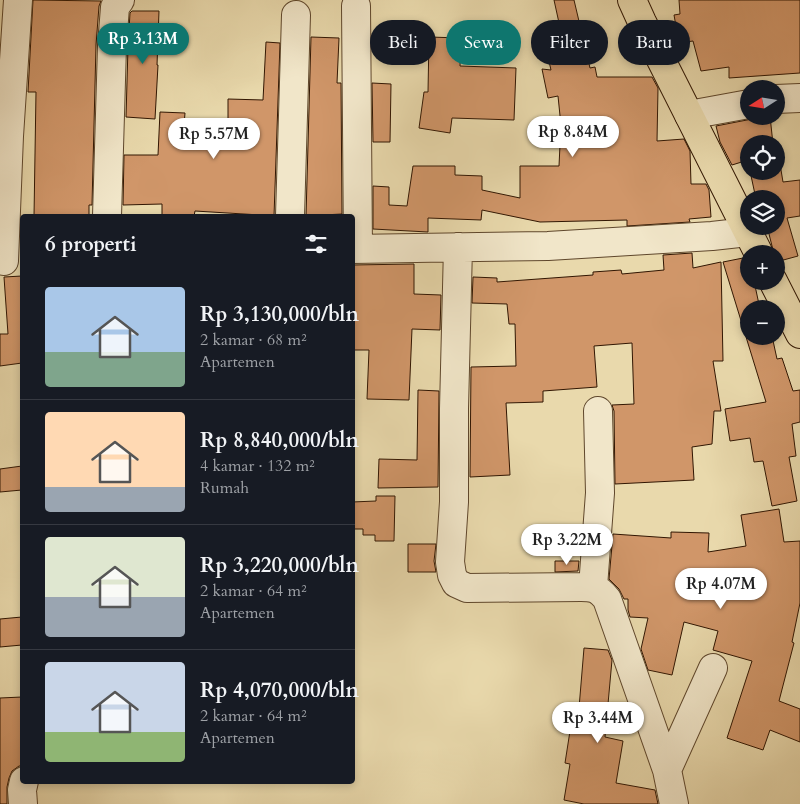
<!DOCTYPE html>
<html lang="id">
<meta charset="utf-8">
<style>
:root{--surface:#171b24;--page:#242831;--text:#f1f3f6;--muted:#9ea1a6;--line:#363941;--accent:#0f766e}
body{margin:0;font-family:Cardo,serif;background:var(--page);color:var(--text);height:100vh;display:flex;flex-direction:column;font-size:19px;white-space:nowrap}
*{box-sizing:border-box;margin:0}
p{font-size:16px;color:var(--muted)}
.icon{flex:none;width:28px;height:28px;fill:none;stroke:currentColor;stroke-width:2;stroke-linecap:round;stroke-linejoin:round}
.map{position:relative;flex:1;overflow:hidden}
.details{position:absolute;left:20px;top:214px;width:335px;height:570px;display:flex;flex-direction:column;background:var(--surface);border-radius:5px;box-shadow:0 2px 8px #0003}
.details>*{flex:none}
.guide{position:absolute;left:370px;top:20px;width:355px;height:45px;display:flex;gap:10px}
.needle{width:32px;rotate:258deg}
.buttons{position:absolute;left:740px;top:80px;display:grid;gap:10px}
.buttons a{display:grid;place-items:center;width:45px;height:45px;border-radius:50%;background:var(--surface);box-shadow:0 2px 8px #0003;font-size:25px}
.price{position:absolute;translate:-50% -42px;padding:0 11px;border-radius:18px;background:#fff;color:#222;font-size:16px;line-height:32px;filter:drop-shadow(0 1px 2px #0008)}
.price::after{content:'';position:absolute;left:50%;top:30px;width:15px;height:11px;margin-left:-8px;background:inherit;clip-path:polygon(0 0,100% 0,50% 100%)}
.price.selected{background:var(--accent);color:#fff}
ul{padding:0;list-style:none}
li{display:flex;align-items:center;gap:15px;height:125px;padding:0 25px}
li+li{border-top:1px solid var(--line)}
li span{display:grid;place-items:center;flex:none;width:140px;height:100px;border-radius:5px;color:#555}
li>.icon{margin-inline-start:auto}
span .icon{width:60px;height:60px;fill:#fffc;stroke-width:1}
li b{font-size:21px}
h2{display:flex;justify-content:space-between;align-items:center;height:60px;padding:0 25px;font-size:21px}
.chip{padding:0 18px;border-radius:22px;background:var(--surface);box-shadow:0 2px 8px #0003;font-size:18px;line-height:45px}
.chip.selected{background:var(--accent);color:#fff}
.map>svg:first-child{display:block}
.building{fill:#d09669;stroke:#311602}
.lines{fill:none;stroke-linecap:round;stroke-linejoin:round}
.minor-casing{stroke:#5f472c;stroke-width:30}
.major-casing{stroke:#311602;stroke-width:30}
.minor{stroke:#f1e6c9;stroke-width:28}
.major{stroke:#e9d9ac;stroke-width:28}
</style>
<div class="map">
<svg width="800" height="804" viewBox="0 0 800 804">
<rect width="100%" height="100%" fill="#e9d9ac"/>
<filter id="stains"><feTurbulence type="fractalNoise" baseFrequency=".004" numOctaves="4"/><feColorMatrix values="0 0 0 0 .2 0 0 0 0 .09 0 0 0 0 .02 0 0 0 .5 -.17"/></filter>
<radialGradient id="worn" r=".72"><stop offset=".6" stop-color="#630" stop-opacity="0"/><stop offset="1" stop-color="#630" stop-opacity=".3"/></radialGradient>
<path class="building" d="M33 0 101 1 99 6 96 45 92 205H89V216H34L36 92H28Z
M554 0H574L590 68 595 67 597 77H652L658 88 657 141 684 139 690 151 691 184H706L709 190 711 217 689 219 690 222 627 226V220L540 222 482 210 481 220 428 218V232L373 229V186L389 187V205L407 206 413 166H455V175L482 176V190L520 198V166H559L560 145H563L558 96 548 98 542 69 551 70 543 36 561 32Z
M679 0H800V73L729 78V67L701 71 693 41 679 43 674 15 680 14Z
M132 11H159L157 65H158L155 119 126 117 128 47 130 13Z
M311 37 339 38 337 83H341L342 214 323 215V216H306Z
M429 37 461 38 460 66 516 68 514 120 452 118 450 133 419 128 424 92H428Z
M266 42 280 43 274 216H260V215L195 211 194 216H162V204L123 205 124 155H158L160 112 185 113 183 138 228 140V99L263 100Z
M372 83 391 84 390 142H373Z
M759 116H770L773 144H749V162L748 160 732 165 720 142 716 126 752 119Z
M776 164H780L783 182 800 180V216L787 218 798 256 776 262V254H774L767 226H776V199H756L750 171H776Z
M692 253 693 268 721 262 723 361H713L721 411H714L712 444 692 447 694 480 615 484 614 411 612 405 634 404 632 343 594 346 597 387 543 391V402L506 403 510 475 470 477 471 367 516 366 515 324H509L507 304 472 303 473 277 497 278V282L593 275V272L621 270 622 274 664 270 663 255Z
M743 258 749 265V281H754L760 309H749V336H772L777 359 782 358 793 391 800 390V422L792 424 796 456 789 457 797 501 772 506 763 461 754 462 750 438 730 441 725 409 766 402 723 262Z
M414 264V294L441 295 440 330 412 329 409 400 367 399 369 350H352V265Z
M22 276V363L0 366V334H8L4 277Z
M418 390 439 391 438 487 378 488 379 459 417 460Z
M22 466V490L0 492V469Z
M376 496H395L394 541H375V535H363V529H352V502L376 501Z
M779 509 784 542 800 541V603L792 642 794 643 779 701 800 709V742L770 730 763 750 727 738 752 661 713 650 718 631 684 622 672 675 648 670 641 649 648 618 630 617 628 610V599H624L619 589 609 579 613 534 671 538V532L709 533 708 552 746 546 741 515Z
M408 544H436L434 561 436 572H408Z
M555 561H579L578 571 555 572Z
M22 617V645L0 647V619Z
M584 648 608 650 612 660 605 737 623 741 616 783 655 790 658 804H584L564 800 570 764 565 763 570 731 577 732Z
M22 697V766H19L12 771 9 778 7 787V804H0V698Z"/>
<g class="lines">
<defs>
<path id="minor" d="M356 6 358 249
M776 99 800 98
M689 115 749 104
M107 216 112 46 115 7 120 0
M290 216 296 15
M458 247 454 409V502L450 562 452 575 456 583 467 588 581 587C594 587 598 588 607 599L667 770 674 804
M352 249 548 246 712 236 748 232
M4 261 9 136 18 0
M593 587 600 493 598 411
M667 770 713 668
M23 804 22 790 24 781"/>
<path id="major" d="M632 0 642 22 759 254
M773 281 800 334"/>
</defs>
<use href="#minor" class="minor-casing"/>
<use href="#major" class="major-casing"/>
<use href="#minor" class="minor"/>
<use href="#major" class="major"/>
</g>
<rect width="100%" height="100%" filter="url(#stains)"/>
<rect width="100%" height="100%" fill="url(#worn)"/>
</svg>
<div class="buttons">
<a><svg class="needle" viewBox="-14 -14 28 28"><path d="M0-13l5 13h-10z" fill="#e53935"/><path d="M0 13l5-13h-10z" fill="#9ea1a6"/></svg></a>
<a><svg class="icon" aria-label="locate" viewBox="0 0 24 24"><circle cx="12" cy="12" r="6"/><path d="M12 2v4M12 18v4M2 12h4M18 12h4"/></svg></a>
<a><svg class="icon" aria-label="layers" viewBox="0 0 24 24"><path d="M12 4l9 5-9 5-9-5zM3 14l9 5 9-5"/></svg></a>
<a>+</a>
<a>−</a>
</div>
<b class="price selected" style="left:143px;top:65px">Rp 3.13M</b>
<b class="price" style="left:573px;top:158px">Rp 8.84M</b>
<b class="price" style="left:214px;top:160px">Rp 5.57M</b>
<b class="price" style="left:567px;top:566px">Rp 3.22M</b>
<b class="price" style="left:721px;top:610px">Rp 4.07M</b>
<b class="price" style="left:598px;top:744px">Rp 3.44M</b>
<div class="guide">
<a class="chip">Beli</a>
<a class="chip selected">Sewa</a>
<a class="chip">Filter</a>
<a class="chip">Baru</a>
</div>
<section class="details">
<h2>6 properti<svg class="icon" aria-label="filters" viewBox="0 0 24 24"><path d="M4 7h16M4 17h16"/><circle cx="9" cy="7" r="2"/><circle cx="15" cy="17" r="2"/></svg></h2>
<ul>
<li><span style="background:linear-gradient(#a9c7e8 65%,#7fa58c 0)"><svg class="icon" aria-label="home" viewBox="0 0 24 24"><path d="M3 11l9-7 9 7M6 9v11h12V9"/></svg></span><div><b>Rp 3,130,000/bln</b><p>2 kamar · 68 m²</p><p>Apartemen</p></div></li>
<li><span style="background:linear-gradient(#ffd9b3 75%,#9aa5b1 0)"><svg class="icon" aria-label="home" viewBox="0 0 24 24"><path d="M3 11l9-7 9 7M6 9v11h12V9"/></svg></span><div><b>Rp 8,840,000/bln</b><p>4 kamar · 132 m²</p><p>Rumah</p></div></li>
<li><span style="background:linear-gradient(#dfe7d0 60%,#9aa5b1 0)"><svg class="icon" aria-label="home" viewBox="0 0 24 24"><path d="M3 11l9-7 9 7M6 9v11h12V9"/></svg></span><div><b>Rp 3,220,000/bln</b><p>2 kamar · 64 m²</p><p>Apartemen</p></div></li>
<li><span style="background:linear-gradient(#c9d6e8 70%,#8fb573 0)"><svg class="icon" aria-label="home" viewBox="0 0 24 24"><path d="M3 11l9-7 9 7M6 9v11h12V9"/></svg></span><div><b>Rp 4,070,000/bln</b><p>2 kamar · 64 m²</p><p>Apartemen</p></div></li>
</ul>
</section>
</div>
